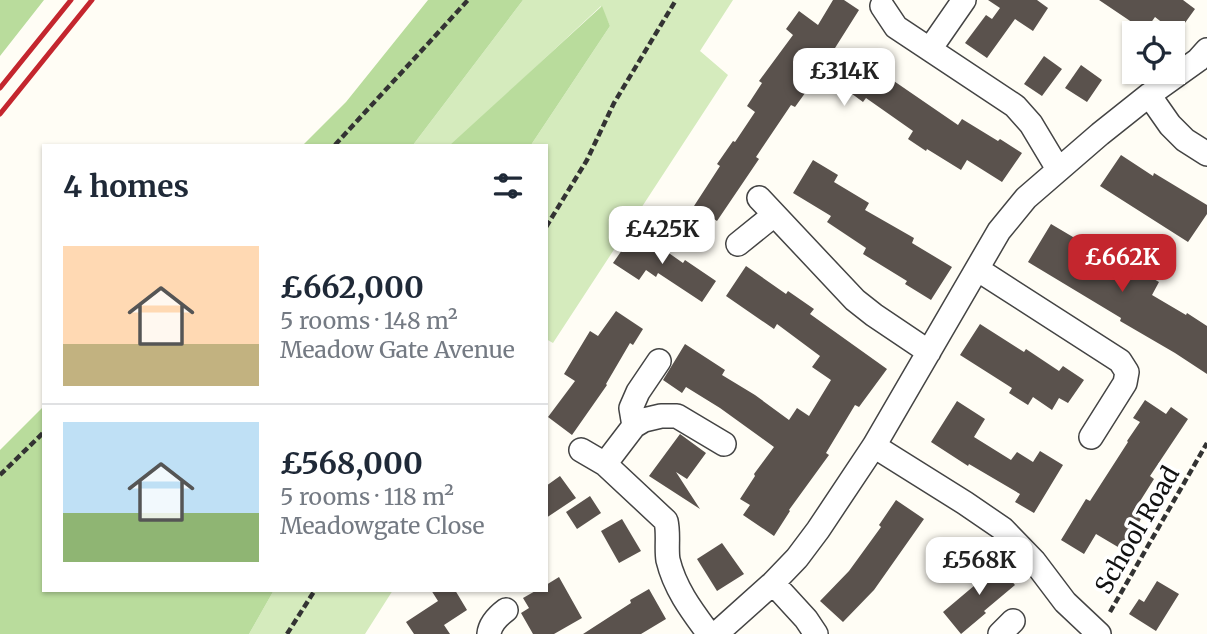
<!DOCTYPE html>
<meta charset="utf-8">
<style>
:root{--surface:#fff;--page:#f6f6f7;--text:#1f2937;--muted:#747a83;--line:#e0e1e3;--accent:#c4262e}
body{margin:0;font-family:Merriweather,serif;background:var(--page);color:var(--text);height:100vh;display:flex;flex-direction:column;font-size:26px;white-space:nowrap}
*{box-sizing:border-box;margin:0}
p{font-size:23px;color:var(--muted)}
.icon{flex:none;width:38px;height:38px;fill:none;stroke:currentColor;stroke-width:2;stroke-linecap:round;stroke-linejoin:round}
.map{position:relative;flex:1;overflow:hidden}
.side{position:absolute;left:42px;top:144px;width:506px;height:448px;display:flex;flex-direction:column;background:var(--surface);border-radius:0px;box-shadow:0 2px 5px #0004}
.side>*{flex:none}
.fabs{position:absolute;left:1122px;top:21px;display:grid;gap:14px}
.fabs a{display:grid;place-items:center;width:63px;height:63px;border-radius:0px;background:var(--surface);box-shadow:0 2px 5px #0004;font-size:35px}
.price{position:absolute;translate:-50% -60px;padding:0 16px;border-radius:14px;background:#fff;color:#222;font-size:23px;line-height:46px;filter:drop-shadow(0 2px 4px #0008)}
.price::after{content:'';position:absolute;left:50%;top:42px;width:21px;height:16px;margin-left:-10px;background:inherit;clip-path:polygon(0 0,100% 0,50% 100%)}
.price.current{background:var(--accent);color:#fff}
ul{padding:0;list-style:none}
li{display:flex;align-items:center;gap:21px;height:175px;padding:0 21px}
li+li{border-top:2px solid var(--line)}
li span{display:grid;place-items:center;flex:none;width:196px;height:140px;border-radius:0px;color:#555}
li>.icon{margin-inline-start:auto}
span .icon{width:84px;height:84px;fill:#fffc;stroke-width:1}
li b{font-size:30px}
h2{display:flex;justify-content:space-between;align-items:center;height:84px;padding:0 21px;font-size:30px}
.map>svg:first-child{display:block}
.green{fill:#d5ebbd}
.forest{fill:#b9dc9c}
.building{fill:#5a524d}
.lines{fill:none;stroke-linecap:round;stroke-linejoin:round}
.street-casing{stroke:#444;stroke-width:26}
.path{stroke:#333;stroke-width:4.5;stroke-dasharray:7 3.5;stroke-linecap:butt}
.street{stroke:#fff;stroke-width:23}
.rail{stroke:#c4262e;stroke-width:5}
.labels{text-anchor:middle;dominant-baseline:central;stroke-width:7;stroke-linejoin:round;paint-order:stroke}
.street-label{font-size:24px;fill:#111;stroke:#fff}
</style>
<div class="map">
<svg width="1207" height="634" viewBox="0 0 1207 634">
<rect width="100%" height="100%" fill="#fffdf5"/>
<path class="green" d="M523 0H733L700 51 728 75 553 343 546 339V145H531L610 26 601 6 453 144 450 145H413Z
M274 590H393L365 634H249Z"/>
<path class="forest" d="M0 0H44L0 56Z
M428 0H523L413 145H303L346 102Z
M602 6 610 26 531 145H450Z
M44 406V590H274L249 634H0V450Z"/>
<path class="building" d="M833 0H844L859 10 835 48 867 71 873 62 890 75 888 77 958 125 962 119 998 141 1000 139 1022 153 1002 182 967 160 961 170 927 149 926 151 908 139 913 131 866 98 863 102 821 71 795 107 791 105 756 157 759 159 717 221 694 206 720 166 717 164 733 141 735 142 755 112 747 106 762 83 759 81 793 35 786 29 799 11 818 25Z
M988 0H1037L1048 8 1033 31 1015 19 987 58 965 43 986 15 992 19 1000 8Z
M1099 0H1183L1195 9 1177 34 1155 17 1145 31Z
M1044 56 1062 69 1042 96 1024 84Z
M1081 65 1102 80 1087 102 1065 88Z
M1121 155 1153 176 1154 173 1207 205V214L1188 242 1100 186Z
M813 160 838 175 834 182 869 203 865 210 914 238 912 243 952 267 931 300 905 284 907 281 863 254 866 248 827 222 831 216 793 193Z
M1051 224 1100 253 1102 249 1159 282 1152 295 1186 315 1187 313 1207 326V374L1175 353 1120 321 1121 318 1028 262Z
M636 230 683 263 685 260 716 281 702 302 658 273 656 277 646 270 639 280 613 263Z
M746 266 786 294 788 291 814 309 810 314 887 369 859 407 855 405 826 453 829 455 789 510 790 511 774 536 743 515 750 505 740 499 755 476 754 474 774 447 720 408 686 387 682 393 663 380 685 344 725 370 722 375 755 395 789 420 797 408 809 416 831 380 812 367 820 356 777 324 774 329 726 296Z
M616 311 643 329 633 345 630 343 606 384 607 385 572 435 548 417 575 381 564 374 590 331 598 336Z
M980 324 1024 352 1026 349 1059 371 1063 366 1084 380 1068 403 1059 398 1052 410 1033 397 1028 405 1009 393 1012 388 960 355Z
M1145 400 1166 414 1171 407 1188 419 1150 476 1154 479 1132 514 1141 519 1123 550 1096 534 1084 554 1061 540 1086 499 1090 501 1128 442 1127 441 1140 422 1133 418Z
M957 401 985 419 974 437 1011 460 1017 452 1033 462 1040 451 1063 465 1034 513 1015 502 1020 494 969 464 968 466 931 442Z
M680 434 706 453 687 479 676 472 700 509 649 476Z
M560 476 576 498 546 518V486Z
M590 496 601 513 577 529 566 512Z
M896 500 924 519 874 590 843 622 820 601 849 571 881 527 879 525Z
M622 519 641 551 619 563 601 531Z
M722 543 744 574 717 591 697 559Z
M993 559 1015 585 984 611 986 613 961 634 943 612 975 585 970 579Z
M559 577 582 618 554 634H533L521 613 529 608 523 598 537 590H546V585Z
M1157 581 1179 594 1156 631 1129 614 1139 599 1144 602Z
M649 589 666 619 641 634H583L631 603 630 600Z
M431 590H455L467 610 444 625 450 634H414L406 622 438 601Z"/>
<g class="lines">
<defs>
<path id="street" d="M882 6 896 27 1015 106 1031 124 1058 169
M930 49 964 0
M1149 95 1170 125 1185 140 1207 154
M759 198 855 300 874 315 929 352
M738 244 774 215
M977 269 1120 361 1127 372 1125 383 1091 437
M634 426 631 408 638 392 659 361
M874 446 965 503 1003 529 1034 561 1065 602 1099 634
M581 450 605 464 666 521C669 534 666 548 668 560 675 589 692 611 709 634
M605 464 634 426 644 420 661 416H677L724 444
M773 583 806 619 816 634
M489 634C490 624 498 616 506 610
M716 634 773 583 797 558 818 530 874 446 999 231 1026 198 1100 134 1149 95 1198 60 1207 50
M1000 634 1013 621"/>
</defs>
<use href="#street" class="street-casing"/>
<path class="path" d="M335 145 468 0
M546 227 587 160 614 103 676 0
M0 475 44 432
M1110 612 1207 443
M287 634 315 590"/>
<use href="#street" class="street"/>
<path class="rail" d="M0 88 71 0
M0 114 92 0"/>
</g>
<g class="labels">
<g class="street-label">
<text transform="translate(1137 530) rotate(-60)">School Road</text>
</g>
</g>
</svg>
<div class="fabs">
<a><svg class="icon" aria-label="locate" viewBox="0 0 24 24"><circle cx="12" cy="12" r="6"/><path d="M12 2v4M12 18v4M2 12h4M18 12h4"/></svg></a>
</div>
<b class="price" style="left:844px;top:108px">£314K</b>
<b class="price" style="left:662px;top:266px">£425K</b>
<b class="price current" style="left:1122px;top:294px">£662K</b>
<b class="price" style="left:979px;top:597px">£568K</b>
<section class="side">
<h2>4 homes<svg class="icon" aria-label="filters" viewBox="0 0 24 24"><path d="M4 7h16M4 17h16"/><circle cx="9" cy="7" r="2"/><circle cx="15" cy="17" r="2"/></svg></h2>
<ul>
<li><span style="background:linear-gradient(#ffd9b3 70%,#c2b280 0)"><svg class="icon" aria-label="home" viewBox="0 0 24 24"><path d="M3 11l9-7 9 7M6 9v11h12V9"/></svg></span><div><b>£662,000</b><p>5 rooms · 148 m²</p><p>Meadow Gate Avenue</p></div></li>
<li><span style="background:linear-gradient(#bfe0f5 65%,#8fb573 0)"><svg class="icon" aria-label="home" viewBox="0 0 24 24"><path d="M3 11l9-7 9 7M6 9v11h12V9"/></svg></span><div><b>£568,000</b><p>5 rooms · 118 m²</p><p>Meadowgate Close</p></div></li>
</ul>
</section>
</div>
